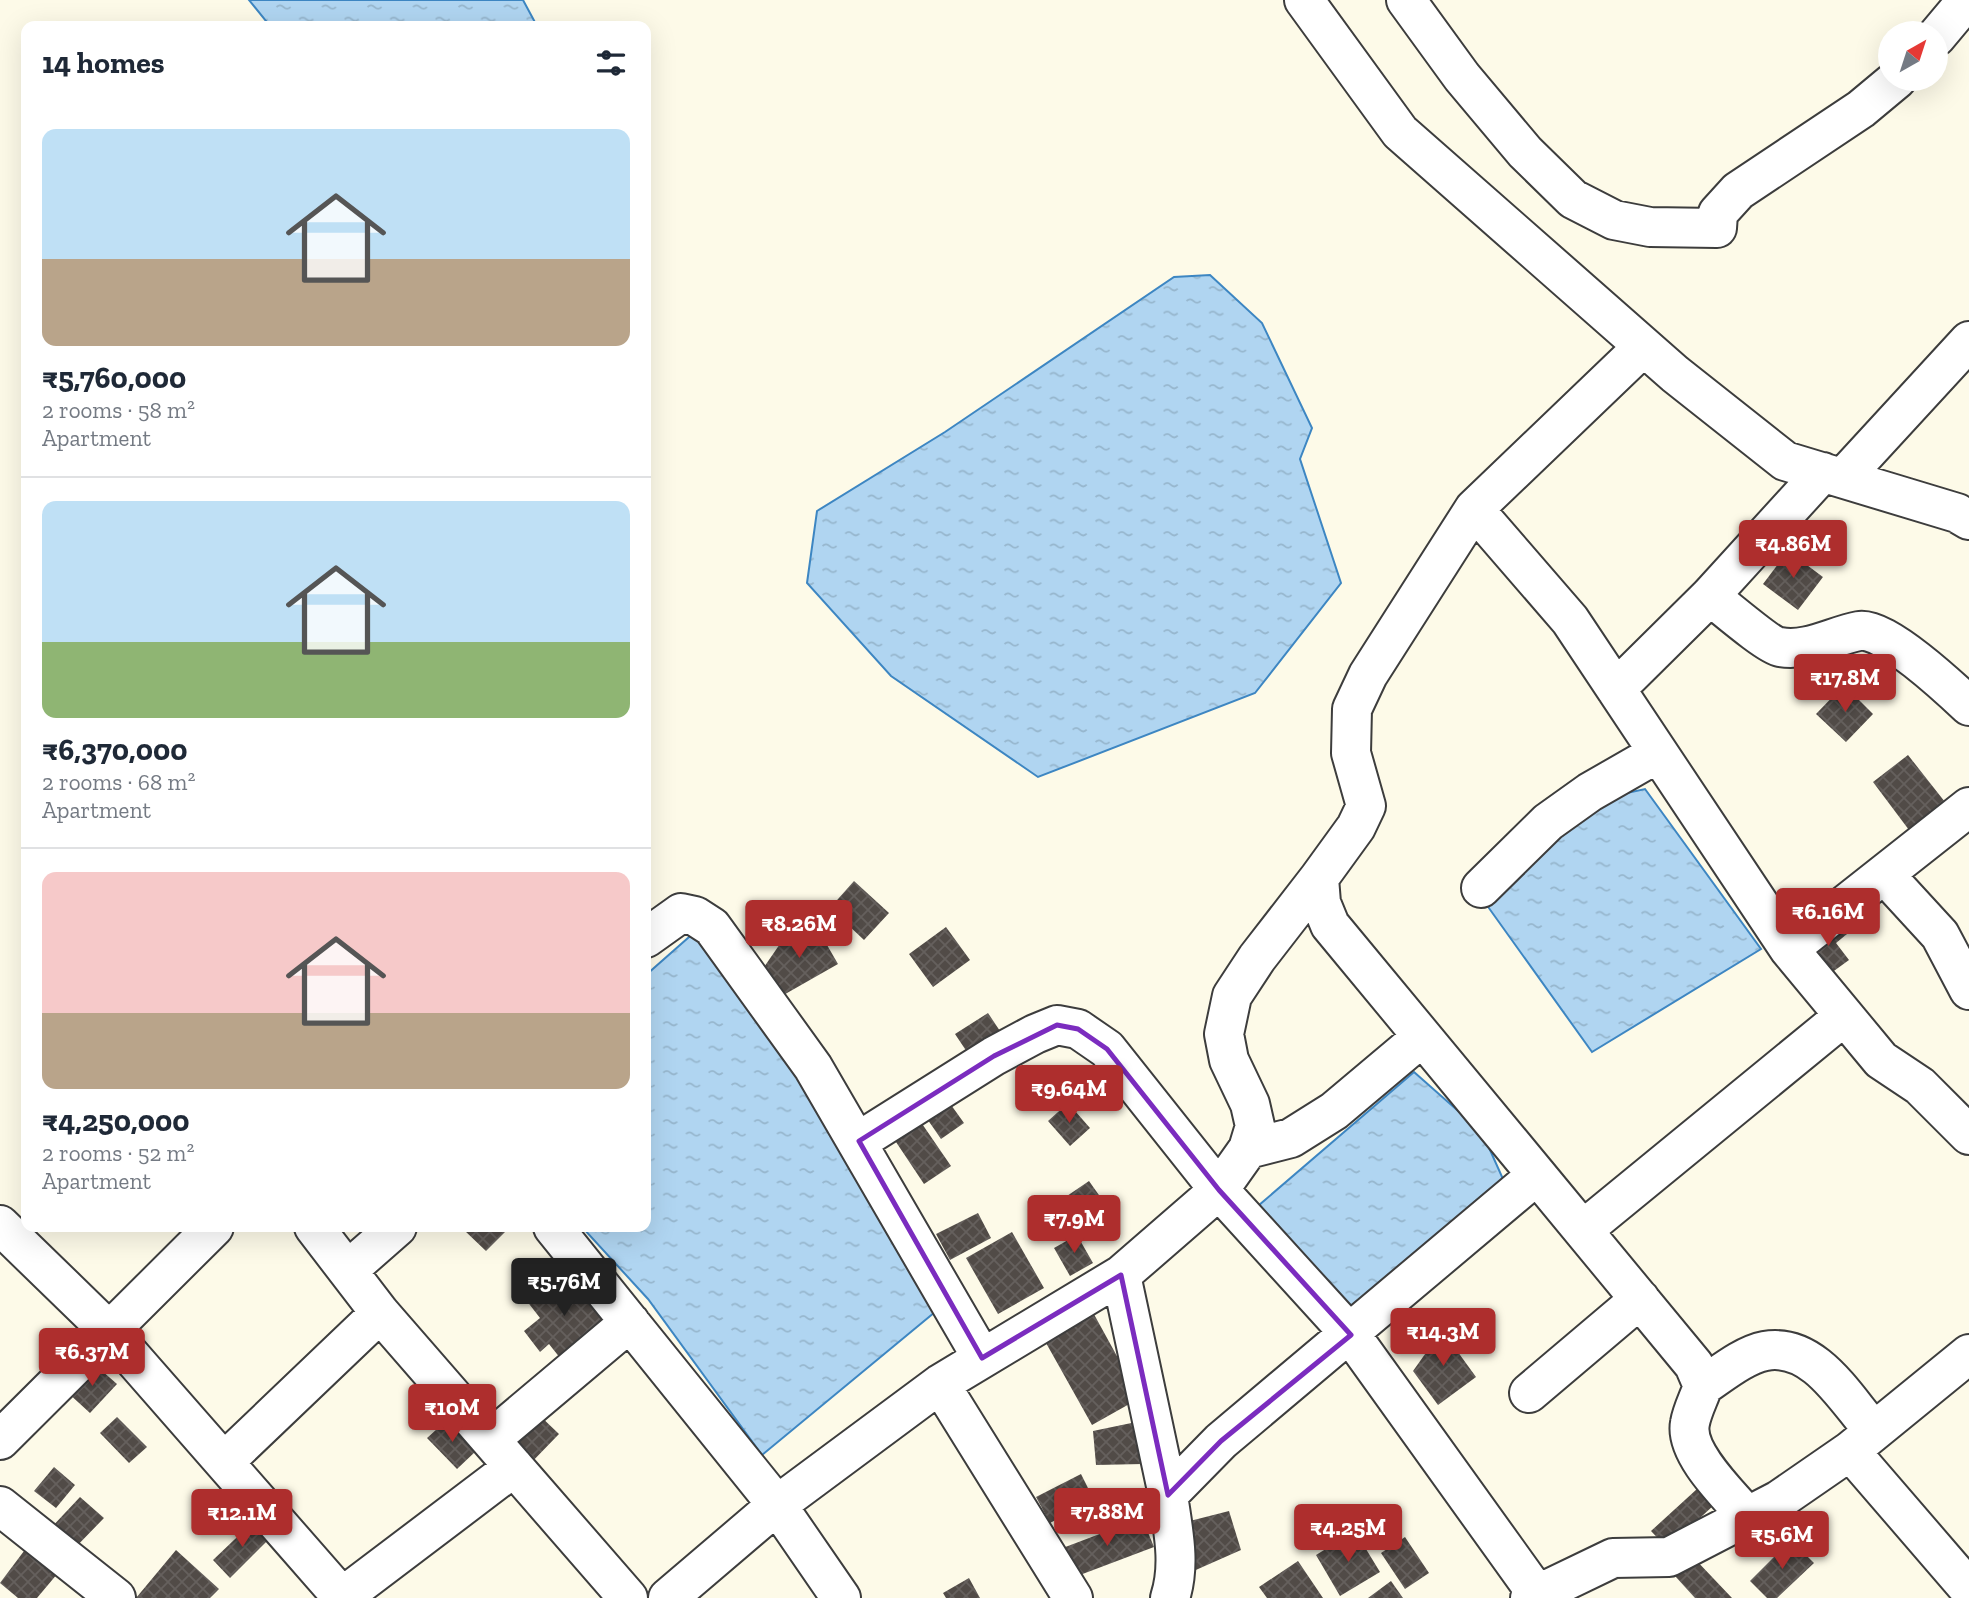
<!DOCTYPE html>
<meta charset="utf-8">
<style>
:root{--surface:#fff;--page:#f2f2f3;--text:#1f2937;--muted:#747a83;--line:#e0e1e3;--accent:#ae2e2d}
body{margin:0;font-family:"Zilla Slab",serif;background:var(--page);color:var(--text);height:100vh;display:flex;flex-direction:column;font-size:26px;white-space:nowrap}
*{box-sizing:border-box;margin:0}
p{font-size:23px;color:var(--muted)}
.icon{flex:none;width:38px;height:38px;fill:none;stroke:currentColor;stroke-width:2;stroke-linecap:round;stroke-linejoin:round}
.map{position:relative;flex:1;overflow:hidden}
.sheet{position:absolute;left:21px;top:21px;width:630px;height:1211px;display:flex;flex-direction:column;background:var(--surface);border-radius:14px;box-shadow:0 7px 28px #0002}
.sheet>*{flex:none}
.needle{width:46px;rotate:39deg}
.tools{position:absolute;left:1878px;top:21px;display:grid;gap:14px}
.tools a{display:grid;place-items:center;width:70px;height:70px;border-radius:50%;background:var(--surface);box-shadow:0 7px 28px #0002;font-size:35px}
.price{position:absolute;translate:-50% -60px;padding:0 16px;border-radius:7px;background:var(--accent);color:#fff;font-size:23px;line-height:46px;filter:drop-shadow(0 2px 4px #0008)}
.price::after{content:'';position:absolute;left:50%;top:42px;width:21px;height:16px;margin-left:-10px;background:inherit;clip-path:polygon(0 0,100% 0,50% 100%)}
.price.active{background:#222;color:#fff}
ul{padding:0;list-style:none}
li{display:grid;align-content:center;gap:14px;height:371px;padding:0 21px}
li+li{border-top:2px solid var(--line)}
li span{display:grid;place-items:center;height:217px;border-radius:14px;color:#555}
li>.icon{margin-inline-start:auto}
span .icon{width:126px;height:126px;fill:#fffc;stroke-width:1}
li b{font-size:30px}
h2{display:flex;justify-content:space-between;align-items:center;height:84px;padding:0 21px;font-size:30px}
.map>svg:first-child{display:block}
.water{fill:url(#water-ripples);stroke:#3d86c2;stroke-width:2}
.building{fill:url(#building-cross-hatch)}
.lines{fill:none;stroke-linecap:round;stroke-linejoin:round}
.minor-casing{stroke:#3d3d3d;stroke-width:42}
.minor{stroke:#fff;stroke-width:38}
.marked{fill:none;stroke:#7b2cbf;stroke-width:5;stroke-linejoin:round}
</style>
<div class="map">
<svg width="1969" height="1598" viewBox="0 0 1969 1598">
<defs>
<pattern id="water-ripples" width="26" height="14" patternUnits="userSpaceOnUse" patternTransform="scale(1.75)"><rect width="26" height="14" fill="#b0d5f1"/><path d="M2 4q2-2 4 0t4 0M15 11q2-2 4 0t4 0" fill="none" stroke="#96b6cd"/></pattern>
<pattern id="building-cross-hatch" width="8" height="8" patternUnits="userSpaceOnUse" patternTransform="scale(1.75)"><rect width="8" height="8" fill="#514b47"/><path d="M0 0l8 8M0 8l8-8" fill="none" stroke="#65605d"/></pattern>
</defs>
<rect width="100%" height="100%" fill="#fdfae8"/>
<path class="water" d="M249 0H523L537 26H270Z
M1210 275 1262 323 1312 428 1300 459 1341 583 1255 693 1038 777 891 676 807 583 817 511 945 432 1174 277Z
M1645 789 1761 949 1592 1052 1486 904 1604 798Z
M697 930 825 1113 935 1312 762 1455 648 1299 582 1227H646V975Z
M1414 1072 1482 1132 1507 1188 1343 1316 1258 1206Z"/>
<path class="building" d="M1788 551 1823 577 1798 610 1763 584Z
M1844 685 1873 714 1846 742 1816 714Z
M1908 755 1945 802 1909 830 1873 782Z
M854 881 889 913 864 940 830 908Z
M812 919 838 964 780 997 762 970 782 941Z
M1836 919 1847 934 1836 943 1849 960 1827 976 1803 944Z
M946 927 970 960 933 987 909 954Z
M988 1013 1000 1031 967 1052 955 1034Z
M944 1095 964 1123 941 1139 921 1110Z
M1068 1103 1090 1128 1070 1146 1048 1121Z
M916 1115 951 1166 924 1184 890 1133Z
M1089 1181 1118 1222 1092 1240 1064 1198Z
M978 1213 991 1238 950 1260 936 1234Z
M469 1227H510L486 1251 465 1231Z
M1012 1232 1044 1288 998 1314 966 1258Z
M1077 1235 1093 1263 1070 1276 1054 1248Z
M556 1270 578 1298 586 1291 613 1324 564 1363 549 1344 540 1352 524 1331 540 1318 523 1296Z
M1090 1307 1140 1398 1092 1425 1041 1334Z
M1445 1326 1459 1346 1455 1348 1476 1377 1438 1405 1413 1371Z
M93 1363 117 1384 90 1413 67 1392Z
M536 1412 559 1434 527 1467 504 1444Z
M117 1417 147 1447 129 1463 100 1433Z
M447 1420 476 1451 457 1469 427 1438Z
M1141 1421 1143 1464 1096 1465 1093 1431Z
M54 1467 75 1485 56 1508 34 1491Z
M1081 1474 1094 1500 1050 1523 1036 1497Z
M1697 1489 1713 1506 1667 1548 1651 1531Z
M80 1497 104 1518 72 1551 49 1530Z
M1229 1511 1241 1550 1189 1573 1182 1523Z
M1142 1518 1154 1547 1072 1578 1060 1549Z
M255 1520 271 1537 230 1578 213 1560Z
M1355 1531 1380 1572 1340 1596 1316 1555Z
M1405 1537 1429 1573 1405 1589 1381 1553Z
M1791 1540 1814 1563 1777 1598H1767L1750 1581Z
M27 1547 58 1573 37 1598H18L0 1583Z
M176 1550 219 1589 210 1598H136Z
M1694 1558 1732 1598H1695L1675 1576Z
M1298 1561 1323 1598H1267L1259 1587Z
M969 1578 980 1598H946L943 1593Z
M1391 1581 1403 1598H1368Z"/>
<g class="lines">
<defs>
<path id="minor" d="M1304 0 1400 132 1675 374 1785 461 1957 513 1969 520
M1406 0 1462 77 1525 152 1573 199 1614 220 1650 227 1717 228 1718 213 1738 191 1861 109 1897 79
M1936 37 1967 0
M1843 478 1969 341
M1474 509 1570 620 1789 949 1881 1060 1920 1086 1969 1135
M1710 596C1723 606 1768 645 1780 647 1807 652 1833 636 1859 631 1884 626 1951 689 1969 706
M1616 689 1710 596 1823 472
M1884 874 1940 935 1969 990
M1481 888 1548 822 1590 792 1658 753
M646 938 681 913 695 916 712 927 813 1067 982 1358
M1789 949 1969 807
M859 1141 994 1056 1035 1034 1057 1025 1078 1029 1107 1049 1219 1190 1351 1335 1537 1594
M1248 1149 1291 1138 1334 1111 1422 1037
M1537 1175 1330 925 1321 903 1319 878 1356 827 1366 806 1351 753 1352 709 1368 675 1474 509 1643 347
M0 1225 109 1331 342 1597
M314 1227 380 1313 628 1598
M553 1227 777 1505 841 1598
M1583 1230 1843 1017
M348 1270 397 1227
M1121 1275 1168 1495
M940 1384 1073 1598
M1703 1386C1721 1374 1744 1355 1765 1351 1815 1342 1846 1400 1874 1431
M1529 1393 1640 1299
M491 1439 630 1322
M0 1440 214 1227
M1850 1451 1969 1589
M224 1462 380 1313
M0 1506 116 1598
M341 1598 514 1467
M668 1598 777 1505 940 1384 1121 1275 1219 1190 1248 1149 1255 1126 1250 1104 1229 1060 1224 1034 1232 996 1257 958 1319 878
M1170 1598C1181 1564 1173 1530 1168 1495L1221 1441 1537 1175 1694 1365 1703 1386C1699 1398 1692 1411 1690 1423 1684 1453 1729 1495 1747 1516
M1530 1598 1613 1558 1669 1557 1779 1500 1850 1451 1969 1354"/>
</defs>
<use href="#minor" class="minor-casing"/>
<use href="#minor" class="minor"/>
</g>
<path class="marked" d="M1057 1025 1078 1029 1107 1049 1219 1190 1351 1335 1221 1441 1168 1495 1121 1275 982 1358 859 1141 994 1056Z"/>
</svg>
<div class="tools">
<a><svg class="needle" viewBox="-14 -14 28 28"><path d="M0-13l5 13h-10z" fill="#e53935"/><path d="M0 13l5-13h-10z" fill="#747a83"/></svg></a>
</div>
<b class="price" style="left:1793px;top:580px">₹4.86M</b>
<b class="price" style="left:1845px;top:714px">₹17.8M</b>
<b class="price" style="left:1828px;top:948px">₹6.16M</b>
<b class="price" style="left:799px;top:960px">₹8.26M</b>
<b class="price" style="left:1069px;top:1125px">₹9.64M</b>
<b class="price" style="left:1074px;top:1255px">₹7.9M</b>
<b class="price active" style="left:564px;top:1318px">₹5.76M</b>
<b class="price" style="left:1443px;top:1368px">₹14.3M</b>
<b class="price" style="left:92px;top:1388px">₹6.37M</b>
<b class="price" style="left:452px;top:1444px">₹10M</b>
<b class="price" style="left:1107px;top:1548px">₹7.88M</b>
<b class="price" style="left:242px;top:1549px">₹12.1M</b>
<b class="price" style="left:1348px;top:1564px">₹4.25M</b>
<b class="price" style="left:1782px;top:1571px">₹5.6M</b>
<section class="sheet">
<h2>14 homes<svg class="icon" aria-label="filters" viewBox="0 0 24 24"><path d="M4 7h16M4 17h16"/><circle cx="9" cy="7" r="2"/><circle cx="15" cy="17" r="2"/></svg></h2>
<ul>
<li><span style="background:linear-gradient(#bfe0f5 60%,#b9a48a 0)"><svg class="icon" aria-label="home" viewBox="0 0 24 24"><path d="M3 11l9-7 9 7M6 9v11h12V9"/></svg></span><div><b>₹5,760,000</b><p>2 rooms · 58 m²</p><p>Apartment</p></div></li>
<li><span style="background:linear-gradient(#bfe0f5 65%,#8fb573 0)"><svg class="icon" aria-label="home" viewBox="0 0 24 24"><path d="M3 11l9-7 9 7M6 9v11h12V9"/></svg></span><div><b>₹6,370,000</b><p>2 rooms · 68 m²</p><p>Apartment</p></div></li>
<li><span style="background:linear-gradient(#f6c9c9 65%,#b9a48a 0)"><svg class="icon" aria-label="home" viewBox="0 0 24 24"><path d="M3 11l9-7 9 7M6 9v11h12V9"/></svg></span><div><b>₹4,250,000</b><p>2 rooms · 52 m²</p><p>Apartment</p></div></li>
</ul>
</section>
</div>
